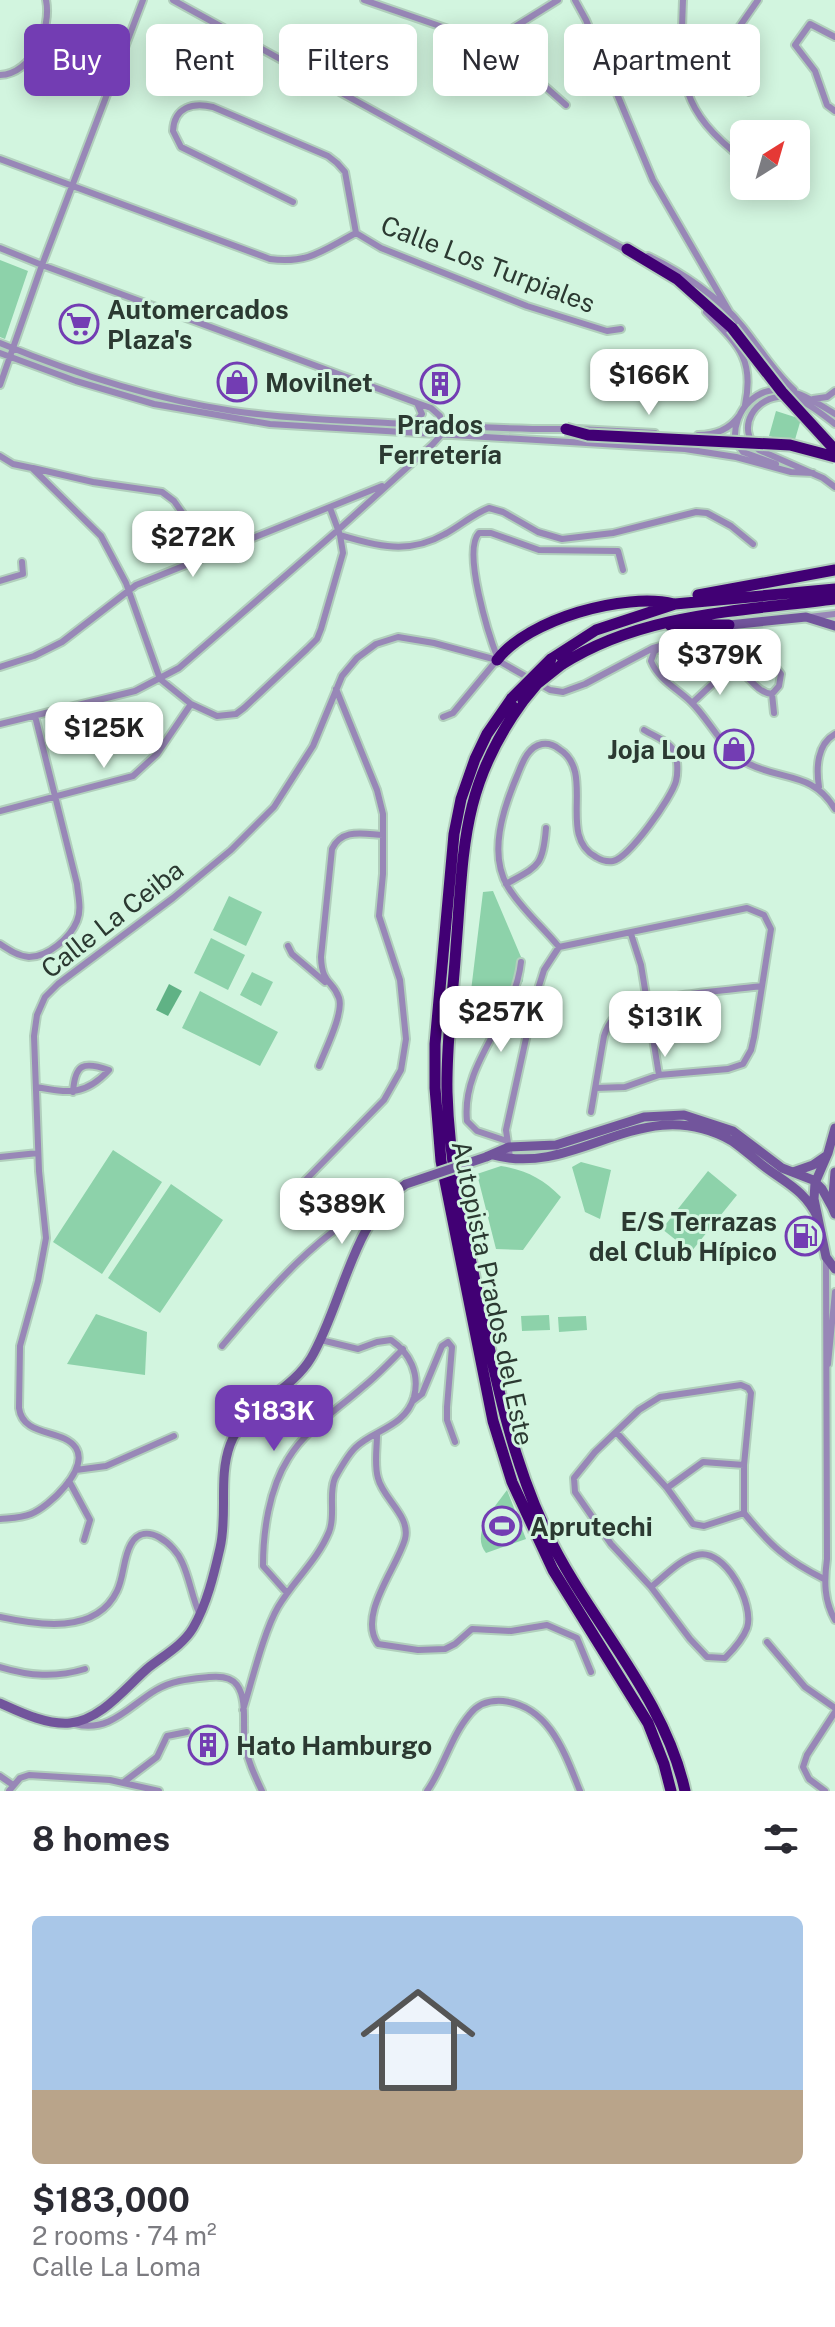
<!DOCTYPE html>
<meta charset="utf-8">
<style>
:root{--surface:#fff;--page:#f7f7f7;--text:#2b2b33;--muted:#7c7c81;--line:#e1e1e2;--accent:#733db3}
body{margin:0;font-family:"Public Sans",sans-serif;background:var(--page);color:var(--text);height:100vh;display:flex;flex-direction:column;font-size:30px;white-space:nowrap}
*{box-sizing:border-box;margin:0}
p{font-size:26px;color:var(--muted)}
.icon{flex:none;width:44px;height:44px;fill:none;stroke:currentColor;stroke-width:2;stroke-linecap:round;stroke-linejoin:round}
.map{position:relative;height:1791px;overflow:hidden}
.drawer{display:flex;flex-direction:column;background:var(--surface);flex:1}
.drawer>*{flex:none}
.guide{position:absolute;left:24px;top:24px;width:788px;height:72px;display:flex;gap:16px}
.needle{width:52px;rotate:37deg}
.fabs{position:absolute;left:730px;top:120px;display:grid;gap:16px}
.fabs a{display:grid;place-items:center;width:80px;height:80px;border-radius:12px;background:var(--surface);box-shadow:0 4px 20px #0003;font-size:40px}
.price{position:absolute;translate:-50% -68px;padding:0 18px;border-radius:16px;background:#fff;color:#222;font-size:26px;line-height:52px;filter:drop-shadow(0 2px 4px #0008)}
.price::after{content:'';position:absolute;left:50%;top:48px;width:24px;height:18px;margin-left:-12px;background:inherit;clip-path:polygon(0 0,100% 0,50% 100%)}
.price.on{background:var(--accent);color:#fff}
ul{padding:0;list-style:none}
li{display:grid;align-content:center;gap:16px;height:424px;padding:0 32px}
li+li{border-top:2px solid var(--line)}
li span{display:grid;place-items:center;height:248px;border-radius:12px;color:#555}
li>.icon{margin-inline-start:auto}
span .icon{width:144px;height:144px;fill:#fffc;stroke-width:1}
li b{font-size:34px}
h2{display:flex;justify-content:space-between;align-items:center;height:96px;padding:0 32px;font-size:34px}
.chip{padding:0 28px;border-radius:12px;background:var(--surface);box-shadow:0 4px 20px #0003;font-size:28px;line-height:72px}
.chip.on{background:var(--accent);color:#fff}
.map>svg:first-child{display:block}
.green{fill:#8dd2aa}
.water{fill:#60b285}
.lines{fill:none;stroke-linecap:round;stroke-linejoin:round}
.street-casing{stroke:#b1cfbc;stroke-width:10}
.secondary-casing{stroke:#b1cfbc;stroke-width:13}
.highway-casing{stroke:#b1cfbc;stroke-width:15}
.street{stroke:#9887b7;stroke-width:6}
.secondary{stroke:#72559c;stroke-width:9}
.highway{stroke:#410074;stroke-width:11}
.secondary-bridge-casing{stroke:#b1cfbc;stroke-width:13;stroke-linecap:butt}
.highway-bridge-casing{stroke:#b1cfbc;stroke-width:15;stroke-linecap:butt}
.secondary-bridge{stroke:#72559c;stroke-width:9}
.highway-bridge{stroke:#410074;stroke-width:11}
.labels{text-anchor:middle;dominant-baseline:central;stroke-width:6;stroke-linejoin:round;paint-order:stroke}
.street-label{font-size:26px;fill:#2b3931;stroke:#d2f5df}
.poi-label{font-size:26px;font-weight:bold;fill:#2b3931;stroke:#d2f5df;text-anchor:start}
</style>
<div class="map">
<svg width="835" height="1791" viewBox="0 0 835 1791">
<rect width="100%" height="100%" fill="#d2f5df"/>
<path class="green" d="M0 260 28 271 5 339 0 337Z
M776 411 801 419 794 443 769 436Z
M493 891 524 964 523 981 508 1007 470 999 483 892Z
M229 896 262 912 246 946 213 930Z
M211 938 245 955 228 990 194 973Z
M252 972 273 982 261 1006 240 995Z
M200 991 278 1032 260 1066 182 1028Z
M113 1150 162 1182 102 1274 53 1242Z
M581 1162 611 1170 600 1219 585 1212 572 1167Z
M501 1166C526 1170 543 1179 561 1197L523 1250 496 1249 477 1174Z
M708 1171 737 1195 691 1252 662 1229Z
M171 1184 223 1220 160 1313 108 1278Z
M96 1314 147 1332 145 1375 67 1364Z
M549 1315 550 1330 522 1331 521 1316Z
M586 1316 587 1330 559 1332 558 1317Z
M507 1490 526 1539 486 1553C470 1533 495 1507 507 1490Z"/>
<path class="water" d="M169 984 182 991 168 1016 156 1010Z"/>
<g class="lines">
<defs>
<path id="street" d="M173 0 628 251
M364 0 489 43 558 0
M575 0 586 20 653 180 729 311
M683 0C680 79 677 108 744 160
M835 37 810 24 795 45 815 71 827 105 835 111
M489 43 505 51 566 105
M0 75C32 74 52 28 46 0
M749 92 739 70 735 33 758 0
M0 159 270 259C309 264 323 250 356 233
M293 202 181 147 173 131C174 107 193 102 213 107L328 156 337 163 345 172 356 233
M356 233 381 248 527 306 607 331 621 329
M0 248 42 265 417 403 422 414 414 424
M648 256C682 272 719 297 743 327 760 348 773 371 794 390
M706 312C737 344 755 358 745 405
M0 343C75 374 153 399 233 411 291 419 350 421 409 424 462 426 514 430 567 429
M0 353 76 381 154 404 270 424 685 449 736 457 791 472 813 473
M0 385 42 265 143 0
M813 399 827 397 835 391
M835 424C822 414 803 398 786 397 755 394 734 429 759 450L823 478 835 487
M578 429 655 433
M698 435C715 435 729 430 739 416
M0 456 13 464 32 468 101 536 126 583 160 679 191 704 217 716 236 714 244 708 307 649 317 639 321 629 343 553 340 535 330 508
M776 464 743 452 735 440C734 426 739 411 750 401 778 376 809 398 835 414
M33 468 93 482 162 492 174 501 212 555
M340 535C378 546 408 555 445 534 460 526 473 514 489 508L503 512 538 532 562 539 613 533 696 512 707 513 731 526 753 544
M0 581 23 574 22 562
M809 617 835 614
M659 648 654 652 651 661C658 679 676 688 690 701 711 721 722 751 749 764 784 781 813 772 835 809
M498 659C489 636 462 551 479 533H491L539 550 618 551 623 570
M0 667 34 656 62 642 136 585 382 486
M772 694 774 713
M692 703C720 678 733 657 774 665L781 674 779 686 772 694C754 692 750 673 734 669
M443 717 453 713 497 660
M0 724 135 691 179 668 338 530 432 445 441 435 440 416 431 408 417 403
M819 787C816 768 817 744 835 734
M0 811 133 776 157 754 191 704
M506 884C538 866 543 867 546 828
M631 934 641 965 659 1075
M0 944C9 950 18 956 29 957 48 957 70 938 77 921 82 909 78 896 77 884L35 716
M288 946 292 954 325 982
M559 947C543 927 521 909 508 887 488 854 503 809 517 776 522 764 527 747 542 744 548 743 554 745 559 749 597 772 556 836 596 857 601 860 607 862 613 861 629 858 672 797 676 781 678 773 678 759 674 751 668 741 654 736 644 730
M319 1066C325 1050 344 1013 339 998 333 980 322 985 321 957L332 849C342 828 363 834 383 835
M36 1087C69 1093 85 1096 109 1070 83 1061 75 1064 73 1092
M591 1112 604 1036C607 1026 612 1018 621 1011 645 996 730 990 762 986
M507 1141 477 1131 467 1121C461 1062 515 1020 521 962
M0 1157 38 1153
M510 1157 506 1130 534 1002 544 970 559 947 747 908 764 915 771 929 754 1037 751 1050 743 1064 728 1069 659 1075 625 1087 596 1088
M286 1200 384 1100 401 1070 406 1039 400 980 379 916 383 874V814L377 790 336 689
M826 1257 827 1559C824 1581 824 1601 835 1620
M222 1346C259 1302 325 1222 380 1206
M828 1364 835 1292
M413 1401 422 1394 442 1346 448 1342 452 1347 447 1407V1420L455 1442
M617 1433 667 1488 693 1524 704 1526 744 1513
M377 1435C377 1448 374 1465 378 1478 383 1499 411 1516 405 1539 397 1568 357 1615 378 1644L418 1650 445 1649 455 1644 472 1629 511 1631 547 1625 577 1638 591 1672
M76 1470 106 1466 174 1436
M69 1481 90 1520 84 1540
M667 1488 703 1462 744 1465
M0 1519C10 1518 22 1518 31 1514 49 1507 89 1469 76 1448 63 1428 23 1438 19 1408L20 1346 38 1281 46 1238 39 1171 34 1036 37 1015 45 997 58 984 173 898 231 850 274 807 313 746 342 676 357 658 376 644 398 637 434 643 497 660 550 690 563 692 585 684 653 648 722 629
M651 1587C664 1577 680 1559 697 1555 725 1547 755 1605 747 1628 743 1639 733 1650 725 1658L707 1657 690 1639 651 1587 611 1544 575 1492 574 1478 595 1452 639 1410 660 1397 741 1385 748 1388 751 1393 744 1465V1513C771 1546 786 1560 824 1579
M287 1593 263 1566C263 1532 269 1489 288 1459 306 1429 337 1410 363 1387 377 1376 390 1362 403 1349
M0 1617C37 1625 96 1635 117 1591 124 1577 123 1558 131 1544 145 1519 175 1545 182 1562 190 1579 192 1598 200 1615
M767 1642 805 1687 835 1708
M0 1667C30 1676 55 1678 85 1669
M243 1710C252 1681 264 1631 278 1607 294 1580 317 1561 329 1532 336 1516 328 1494 335 1478 340 1469 348 1455 355 1448 372 1430 405 1428 414 1397 420 1374 410 1353 391 1340L377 1342 358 1349 321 1340
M75 1724C110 1733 129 1706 156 1690 173 1680 190 1679 209 1677 219 1676 231 1676 237 1685 248 1700 242 1727 245 1745 248 1762 255 1776 262 1791
M0 1776 13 1785
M124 1782 157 1757 167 1736 187 1732
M9 1791 20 1778 29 1775 110 1780 159 1791
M427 1791C444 1767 451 1736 470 1714 478 1704 490 1700 503 1701 550 1706 565 1754 580 1791
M825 1791 809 1779 803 1767 807 1755 835 1712"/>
<path id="secondary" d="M729 625 806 617 835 626
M835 1128 828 1153 815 1183 814 1199 826 1257 835 1269
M493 1155C579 1178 642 1090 732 1141 742 1148 751 1156 761 1164 785 1183 804 1189 818 1218
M486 1157 509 1147 556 1145 644 1117 684 1115 733 1131 782 1168 813 1180 822 1189 832 1207
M793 1172 813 1165 826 1156
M835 1172 832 1207 835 1214
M0 1703C20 1712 46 1725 70 1723 101 1720 126 1687 148 1668 163 1656 183 1645 193 1628 207 1604 214 1574 220 1548 228 1514 218 1478 230 1445 244 1406 290 1393 311 1358 342 1306 353 1218 406 1184"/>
<path id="highway" d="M627 249 677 279 732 328
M698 595 835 570
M670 625H729
M551 659 596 630 675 604 835 589
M497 660C528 619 625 592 674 604
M561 665C641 613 742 611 835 599
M512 698 487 734 475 759 461 799 454 834 435 1044V1088L441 1161 493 1421 512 1482 553 1570 648 1723 664 1764 671 1791
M523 701C461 786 464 848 456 947 453 995 446 1043 447 1092 449 1163 464 1231 479 1300 496 1380 511 1457 546 1531 587 1619 664 1694 685 1791"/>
</defs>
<use href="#street" class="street-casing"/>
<use href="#secondary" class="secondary-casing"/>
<use href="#highway" class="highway-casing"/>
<use href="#street" class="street"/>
<use href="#secondary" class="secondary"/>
<use href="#highway" class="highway"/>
<defs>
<path id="secondary-bridge" d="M406 1184 486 1157"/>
<path id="highway-bridge" d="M732 328 782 392 835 450
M566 429 588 435 790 445 835 457
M512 698 551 659
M523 701 537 684 561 665"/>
</defs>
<use href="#secondary-bridge" class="secondary-bridge-casing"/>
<use href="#highway-bridge" class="highway-bridge-casing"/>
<use href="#secondary-bridge" class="secondary-bridge"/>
<use href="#highway-bridge" class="highway-bridge"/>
</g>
<defs>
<symbol id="supermarket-ring" viewBox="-11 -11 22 22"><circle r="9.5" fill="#d2f5df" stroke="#733db3" stroke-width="1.5"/><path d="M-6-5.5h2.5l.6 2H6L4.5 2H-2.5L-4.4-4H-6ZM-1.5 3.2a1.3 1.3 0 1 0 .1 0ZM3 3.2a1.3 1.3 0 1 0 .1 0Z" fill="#733db3"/></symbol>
<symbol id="shop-ring" viewBox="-11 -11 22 22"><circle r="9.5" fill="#d2f5df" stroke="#733db3" stroke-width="1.5"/><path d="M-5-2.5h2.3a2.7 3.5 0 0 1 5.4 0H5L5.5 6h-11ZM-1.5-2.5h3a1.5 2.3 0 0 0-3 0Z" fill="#733db3"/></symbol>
<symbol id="building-ring" viewBox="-11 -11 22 22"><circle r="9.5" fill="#d2f5df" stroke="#733db3" stroke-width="1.5"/><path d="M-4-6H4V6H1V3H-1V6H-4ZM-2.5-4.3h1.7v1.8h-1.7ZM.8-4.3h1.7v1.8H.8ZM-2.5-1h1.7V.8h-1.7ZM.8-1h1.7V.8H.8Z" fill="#733db3"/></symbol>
<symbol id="fuel-ring" viewBox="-11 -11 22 22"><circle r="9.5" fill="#d2f5df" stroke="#733db3" stroke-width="1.5"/><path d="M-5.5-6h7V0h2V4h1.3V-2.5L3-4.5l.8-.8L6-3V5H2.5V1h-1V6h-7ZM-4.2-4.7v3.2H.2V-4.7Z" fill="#733db3"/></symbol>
<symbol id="stadium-ring" viewBox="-11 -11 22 22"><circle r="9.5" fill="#d2f5df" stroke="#733db3" stroke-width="1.5"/><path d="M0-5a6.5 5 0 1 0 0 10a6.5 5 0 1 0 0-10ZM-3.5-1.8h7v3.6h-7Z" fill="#733db3"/></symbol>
</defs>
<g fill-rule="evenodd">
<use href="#supermarket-ring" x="57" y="302" width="44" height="44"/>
<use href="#shop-ring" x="215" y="360" width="44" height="44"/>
<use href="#building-ring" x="418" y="362" width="44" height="44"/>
<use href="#shop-ring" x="712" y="727" width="44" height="44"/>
<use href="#fuel-ring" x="783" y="1214" width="44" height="44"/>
<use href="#stadium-ring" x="480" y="1504" width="44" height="44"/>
<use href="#building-ring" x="186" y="1723" width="44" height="44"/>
</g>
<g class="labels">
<g class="street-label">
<text transform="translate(488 264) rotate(21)">Calle Los Turpiales</text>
<text transform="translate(112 919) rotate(-38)">Calle La Ceiba</text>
<text transform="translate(493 1293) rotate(78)">Autopista Prados del Este</text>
</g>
<g class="poi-label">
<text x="107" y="309">Automercados<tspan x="107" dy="30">Plaza's</tspan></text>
<text x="265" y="382">Movilnet</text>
<text x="440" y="424" text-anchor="middle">Prados<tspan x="440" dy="30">Ferretería</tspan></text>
<text x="706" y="749" text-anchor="end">Joja Lou</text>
<text x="777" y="1221" text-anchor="end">E/S Terrazas<tspan x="777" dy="30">del Club Hípico</tspan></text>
<text x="530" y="1526">Aprutechi</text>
<text x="236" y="1745">Hato Hamburgo</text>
</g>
</g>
</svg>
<div class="fabs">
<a><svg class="needle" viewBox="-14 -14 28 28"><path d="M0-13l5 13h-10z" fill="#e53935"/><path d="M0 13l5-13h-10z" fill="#7c7c81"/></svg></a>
</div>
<b class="price" style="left:649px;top:417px">$166K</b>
<b class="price" style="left:193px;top:579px">$272K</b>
<b class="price" style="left:720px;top:697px">$379K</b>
<b class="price" style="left:104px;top:770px">$125K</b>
<b class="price" style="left:501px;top:1054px">$257K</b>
<b class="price" style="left:665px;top:1059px">$131K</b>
<b class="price" style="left:342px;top:1246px">$389K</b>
<b class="price on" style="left:274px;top:1453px">$183K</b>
<div class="guide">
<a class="chip on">Buy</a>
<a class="chip">Rent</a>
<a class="chip">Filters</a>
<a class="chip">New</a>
<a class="chip">Apartment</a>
</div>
</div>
<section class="drawer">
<h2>8 homes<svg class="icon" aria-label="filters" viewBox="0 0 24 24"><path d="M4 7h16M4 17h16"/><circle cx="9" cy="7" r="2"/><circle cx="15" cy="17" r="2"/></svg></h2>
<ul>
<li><span style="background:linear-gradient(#a9c7e8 70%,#b9a48a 0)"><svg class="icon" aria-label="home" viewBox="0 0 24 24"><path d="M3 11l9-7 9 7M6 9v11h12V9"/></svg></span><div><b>$183,000</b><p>2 rooms · 74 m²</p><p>Calle La Loma</p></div></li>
</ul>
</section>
